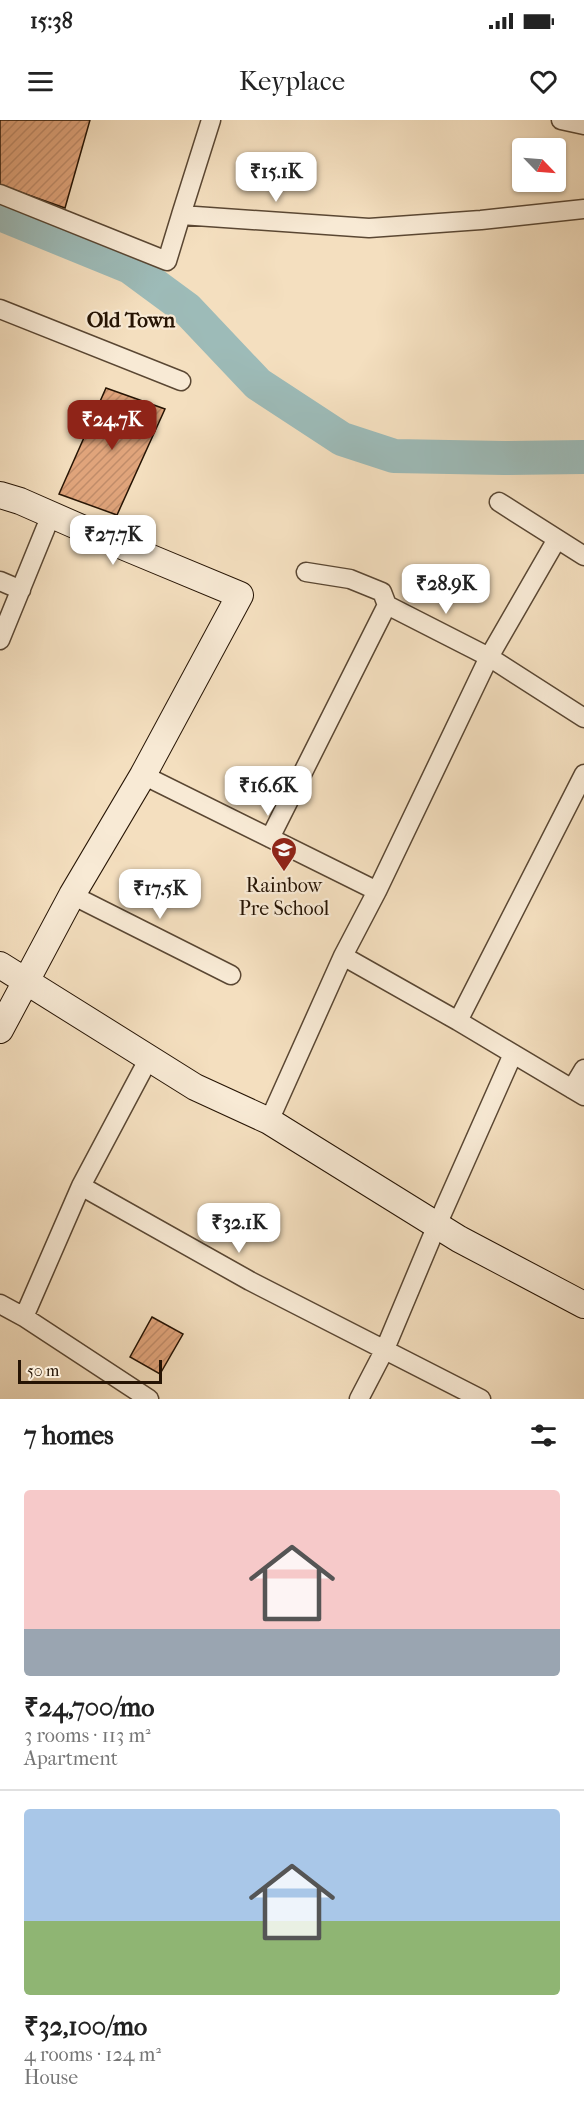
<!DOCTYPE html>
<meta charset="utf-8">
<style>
:root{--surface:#fff;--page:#f6f6f6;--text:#222;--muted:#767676;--line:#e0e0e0;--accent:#8f2418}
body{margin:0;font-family:"IM FELL French Canon",serif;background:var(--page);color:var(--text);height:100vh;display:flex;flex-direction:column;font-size:22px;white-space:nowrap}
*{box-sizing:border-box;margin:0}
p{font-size:20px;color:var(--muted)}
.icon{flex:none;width:33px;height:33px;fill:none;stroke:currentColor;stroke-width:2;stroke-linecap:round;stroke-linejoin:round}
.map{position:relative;height:1279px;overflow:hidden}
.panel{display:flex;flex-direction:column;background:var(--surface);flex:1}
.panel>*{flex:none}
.needle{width:39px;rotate:115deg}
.fabs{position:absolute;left:512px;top:18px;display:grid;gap:12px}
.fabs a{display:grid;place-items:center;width:54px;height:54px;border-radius:6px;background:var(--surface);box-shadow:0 2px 4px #0004;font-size:30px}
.scale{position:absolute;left:18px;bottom:15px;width:144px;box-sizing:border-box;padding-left:6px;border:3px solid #261404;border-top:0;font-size:16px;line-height:21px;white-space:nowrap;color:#261404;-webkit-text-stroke:4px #f8ead5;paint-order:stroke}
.price{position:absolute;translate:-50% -51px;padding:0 14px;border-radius:12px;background:#fff;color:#222;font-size:20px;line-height:39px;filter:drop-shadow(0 2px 3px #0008)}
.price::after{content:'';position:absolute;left:50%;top:36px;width:18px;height:14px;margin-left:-9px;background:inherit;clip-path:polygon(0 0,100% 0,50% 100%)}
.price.active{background:var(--accent);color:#fff}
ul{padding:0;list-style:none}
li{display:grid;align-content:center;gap:12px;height:318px;padding:0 24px}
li+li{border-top:2px solid var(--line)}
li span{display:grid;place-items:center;height:186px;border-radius:6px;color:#555}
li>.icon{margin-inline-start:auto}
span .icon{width:108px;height:108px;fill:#fffc;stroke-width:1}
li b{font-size:26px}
h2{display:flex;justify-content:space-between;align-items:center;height:72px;padding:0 24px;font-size:26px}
.status{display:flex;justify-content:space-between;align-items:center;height:42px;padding:0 30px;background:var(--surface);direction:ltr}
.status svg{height:16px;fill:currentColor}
header{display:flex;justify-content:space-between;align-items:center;height:78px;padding:0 24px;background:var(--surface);font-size:27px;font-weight:600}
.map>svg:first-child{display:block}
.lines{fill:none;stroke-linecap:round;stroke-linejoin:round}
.river{stroke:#9dbbb8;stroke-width:34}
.building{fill:url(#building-hatch);stroke:#261404;stroke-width:1.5}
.street-casing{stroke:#5a4733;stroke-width:21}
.secondary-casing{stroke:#261404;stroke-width:28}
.street{stroke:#f8ead5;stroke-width:18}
.secondary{stroke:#f8ead5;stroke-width:26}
.labels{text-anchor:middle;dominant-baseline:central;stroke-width:4.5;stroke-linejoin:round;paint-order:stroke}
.poi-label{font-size:20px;fill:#261404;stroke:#f8ead5}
.neighbourhood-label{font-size:21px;font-weight:bold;fill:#261404;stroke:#f8ead5}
</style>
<div class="status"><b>15:38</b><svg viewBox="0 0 49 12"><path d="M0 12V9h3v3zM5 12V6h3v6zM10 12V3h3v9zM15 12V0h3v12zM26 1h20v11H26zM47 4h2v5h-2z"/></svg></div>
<header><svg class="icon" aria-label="menu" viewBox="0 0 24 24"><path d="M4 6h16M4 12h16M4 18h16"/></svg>Keyplace<svg class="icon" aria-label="heart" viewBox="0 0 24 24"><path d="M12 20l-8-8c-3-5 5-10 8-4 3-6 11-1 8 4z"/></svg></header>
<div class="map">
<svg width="584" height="1279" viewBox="0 0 584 1279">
<defs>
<pattern id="building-hatch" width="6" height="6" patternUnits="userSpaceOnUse" patternTransform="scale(1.5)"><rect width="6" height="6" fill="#e0a47b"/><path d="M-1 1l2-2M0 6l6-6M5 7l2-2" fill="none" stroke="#c08c69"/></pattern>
</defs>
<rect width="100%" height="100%" fill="#f4dfbf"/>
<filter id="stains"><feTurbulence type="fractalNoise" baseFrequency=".00333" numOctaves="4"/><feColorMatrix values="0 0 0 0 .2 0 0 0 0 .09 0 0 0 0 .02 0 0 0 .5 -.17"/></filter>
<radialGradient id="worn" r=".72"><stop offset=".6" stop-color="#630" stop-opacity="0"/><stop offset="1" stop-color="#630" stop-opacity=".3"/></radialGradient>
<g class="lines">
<path class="river" d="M0 94 130 147 187 189 258 264 342 319 394 336 504 338 584 337"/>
</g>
<path class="building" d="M0 0H90L65 88 0 65Z
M106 268 165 289 117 395 59 374Z
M152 1197 183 1214 160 1254 130 1237Z"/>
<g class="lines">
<defs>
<path id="street" d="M561 0 584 5
M0 74 167 141 181 95 369 108 481 100 584 89
M181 95 211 0
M0 189 181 261
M499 382 584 436
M306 452 350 459 382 472 387 485 489 537 584 598
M0 461 21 470
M0 520 51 395
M143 655 377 771
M270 718 387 485
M72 775 231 855
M343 836 458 901 584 976
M458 901 584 654
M149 938 81 1066 250 1161 481 1279
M572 969 584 949
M269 1001 343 836 377 771 489 537 557 419
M0 1184 24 1197 149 1279
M24 1197 81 1066
M359 1279 385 1229 437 1105 513 934"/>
<path id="secondary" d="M0 375 20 381 127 428 240 475 143 655 72 775 0 910
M0 845 195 967 269 1001 459 1119 584 1185"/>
</defs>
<use href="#street" class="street-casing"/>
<use href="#secondary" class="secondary-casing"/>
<use href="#street" class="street"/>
<use href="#secondary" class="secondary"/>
</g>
<defs>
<symbol id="school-pin" viewBox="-11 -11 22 30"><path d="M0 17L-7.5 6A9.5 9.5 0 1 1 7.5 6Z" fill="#8f2418" stroke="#f8ead5"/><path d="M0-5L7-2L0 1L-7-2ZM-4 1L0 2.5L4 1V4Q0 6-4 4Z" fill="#fff"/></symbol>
</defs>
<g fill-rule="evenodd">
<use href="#school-pin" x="269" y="715" width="30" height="40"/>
</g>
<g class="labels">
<g class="poi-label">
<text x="284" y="765">Rainbow<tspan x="284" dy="23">Pre School</tspan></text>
</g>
<g class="neighbourhood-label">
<text x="131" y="200">Old Town</text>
</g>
</g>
<rect width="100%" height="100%" filter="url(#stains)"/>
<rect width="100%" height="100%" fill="url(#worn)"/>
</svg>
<div class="fabs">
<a><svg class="needle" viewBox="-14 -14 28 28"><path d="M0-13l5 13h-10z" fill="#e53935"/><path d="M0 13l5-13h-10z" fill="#767676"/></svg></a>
</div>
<div class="scale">50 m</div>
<b class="price" style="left:276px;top:83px">₹15.1K</b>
<b class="price active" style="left:112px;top:331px">₹24.7K</b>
<b class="price" style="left:113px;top:446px">₹27.7K</b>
<b class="price" style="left:446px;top:495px">₹28.9K</b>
<b class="price" style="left:268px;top:697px">₹16.6K</b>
<b class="price" style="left:160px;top:800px">₹17.5K</b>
<b class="price" style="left:239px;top:1134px">₹32.1K</b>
</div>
<section class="panel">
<h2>7 homes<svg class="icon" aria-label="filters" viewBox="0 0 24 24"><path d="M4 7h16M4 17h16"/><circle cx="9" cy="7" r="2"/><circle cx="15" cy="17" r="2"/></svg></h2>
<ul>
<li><span style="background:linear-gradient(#f6c9c9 75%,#9aa5b1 0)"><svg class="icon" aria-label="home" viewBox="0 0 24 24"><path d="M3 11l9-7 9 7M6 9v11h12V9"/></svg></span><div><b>₹24,700/mo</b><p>3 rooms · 113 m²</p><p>Apartment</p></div></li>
<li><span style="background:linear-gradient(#a9c7e8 60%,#8fb573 0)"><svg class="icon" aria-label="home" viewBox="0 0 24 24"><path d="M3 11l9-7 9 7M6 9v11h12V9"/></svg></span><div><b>₹32,100/mo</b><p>4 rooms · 124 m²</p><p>House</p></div></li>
</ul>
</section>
